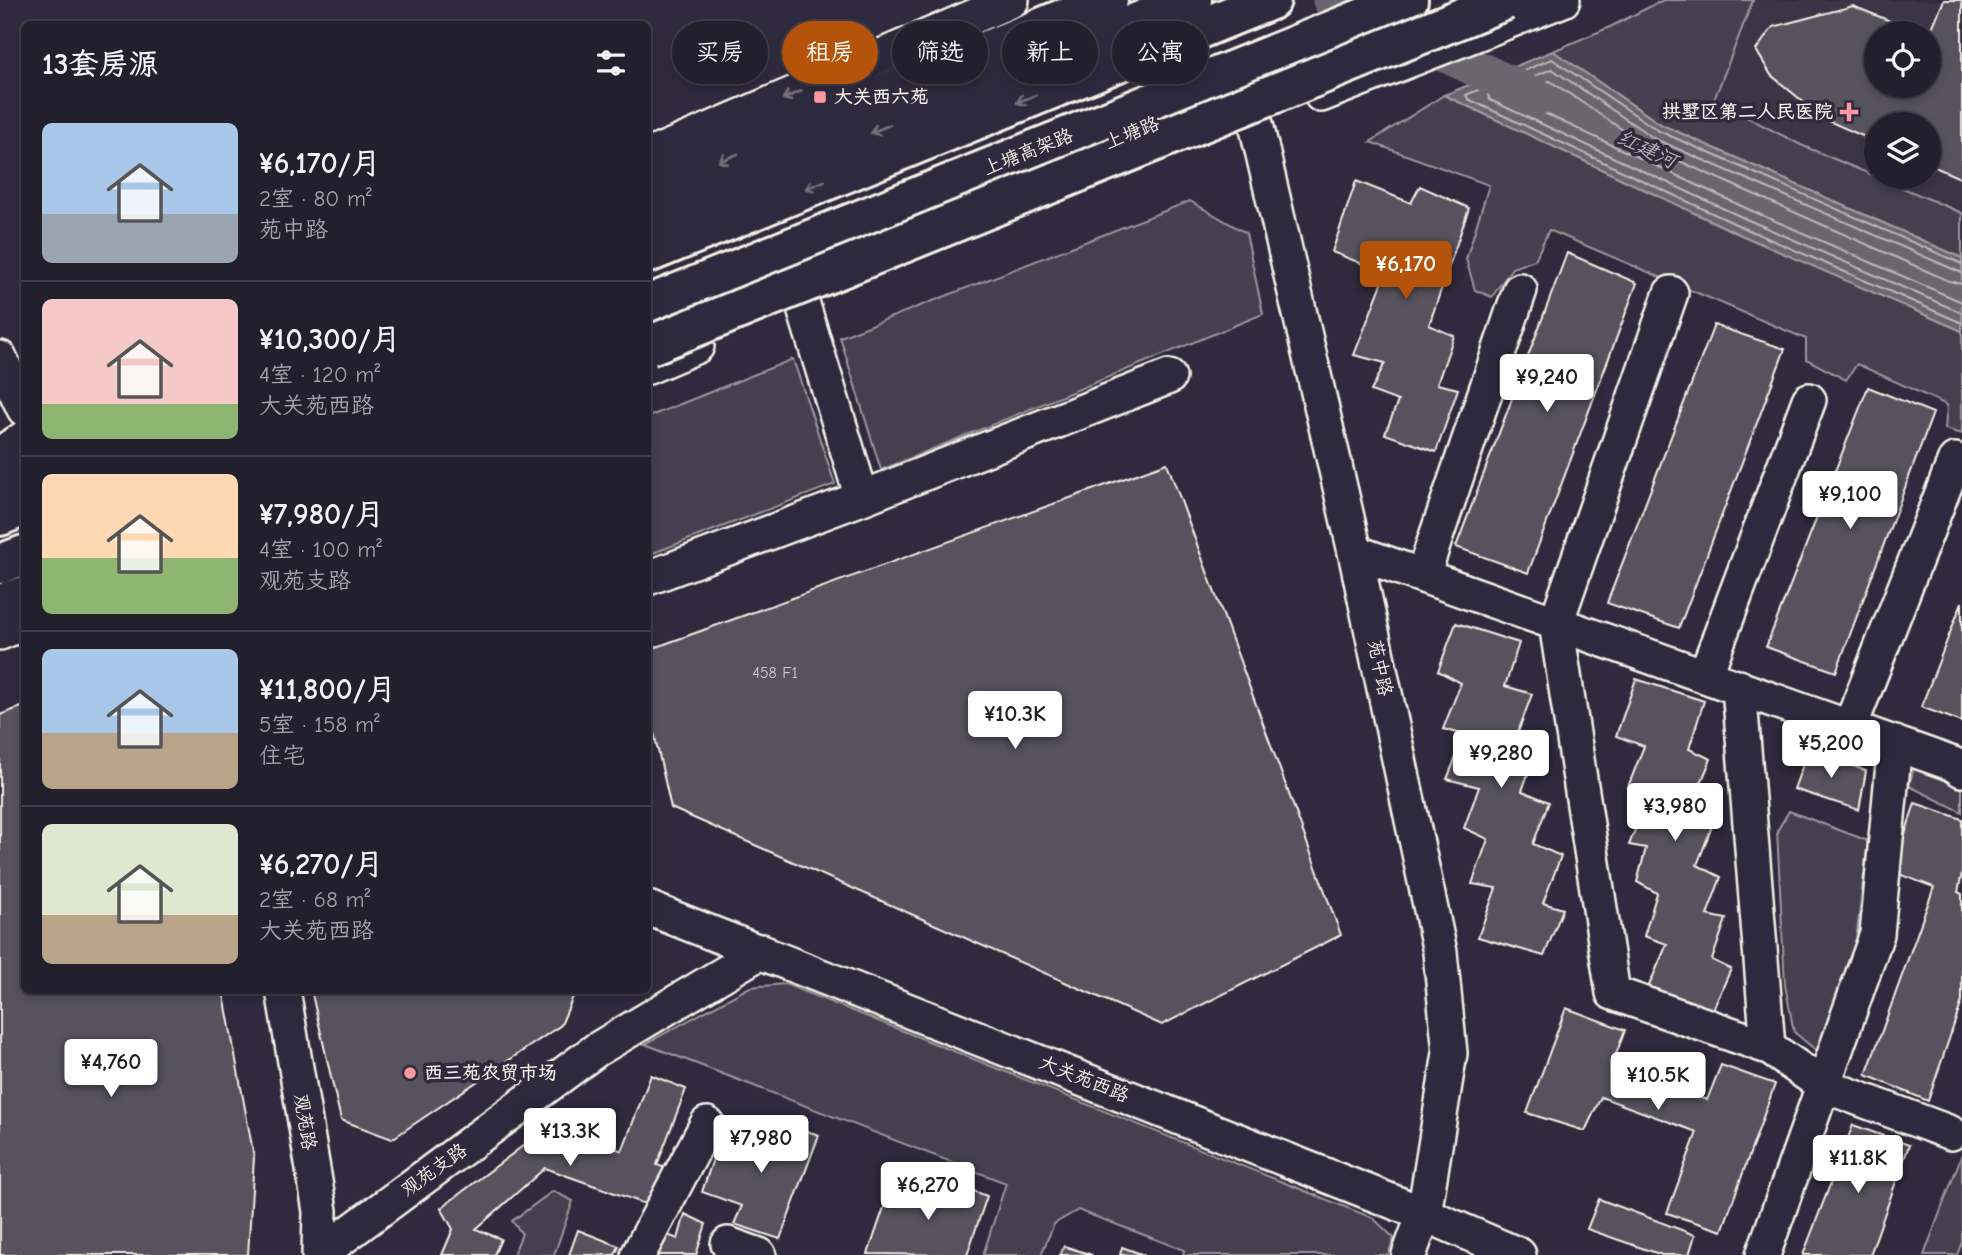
<!DOCTYPE html>
<html lang="zh">
<meta charset="utf-8">
<style>
:root{--surface:#23202e;--page:#2f2d3a;--text:#f1f3f6;--muted:#a3a3aa;--line:#403e4a;--accent:#b45309}
body{margin:0;font-family:"Comic Neue","LXGW WenKai TC",sans-serif;background:var(--page);color:var(--text);height:100vh;display:flex;flex-direction:column;font-size:26px;white-space:nowrap}
*{box-sizing:border-box;margin:0}
p{font-size:23px;color:var(--muted)}
.icon{flex:none;width:38px;height:38px;fill:none;stroke:currentColor;stroke-width:2;stroke-linecap:round;stroke-linejoin:round}
.map{position:relative;flex:1;overflow:hidden}
.side{position:absolute;left:21px;top:21px;width:630px;height:973px;display:flex;flex-direction:column;background:var(--surface);border-radius:10px;box-shadow:0 4px 10px #0003,0 0 0 2px var(--line)}
.side>*{flex:none}
.guide{position:absolute;left:672px;top:21px;width:665px;height:63px;display:flex;gap:14px}
.buttons{position:absolute;left:1864px;top:21px;display:grid;gap:14px}
.buttons a{display:grid;place-items:center;width:77px;height:77px;border-radius:50%;background:var(--surface);box-shadow:0 4px 10px #0003,0 0 0 2px var(--line);font-size:35px}
.price{position:absolute;translate:-50% -60px;padding:0 16px;border-radius:7px;background:#fff;color:#222;font-size:23px;line-height:46px;filter:drop-shadow(0 2px 4px #0008)}
.price::after{content:'';position:absolute;left:50%;top:42px;width:21px;height:16px;margin-left:-10px;background:inherit;clip-path:polygon(0 0,100% 0,50% 100%)}
.price.on{background:var(--accent);color:#fff}
ul{padding:0;list-style:none}
li{display:flex;align-items:center;gap:21px;height:175px;padding:0 21px}
li+li{border-top:2px solid var(--line)}
li span{display:grid;place-items:center;flex:none;width:196px;height:140px;border-radius:10px;color:#555}
li>.icon{margin-inline-start:auto}
span .icon{width:84px;height:84px;fill:#fffc;stroke-width:1}
li b{font-size:30px}
h2{display:flex;justify-content:space-between;align-items:center;height:84px;padding:0 21px;font-size:30px}
.pill{padding:0 24px;border-radius:32px;background:var(--surface);box-shadow:0 4px 10px #0003,0 0 0 2px var(--line);font-size:24px;line-height:63px}
.pill.on{background:var(--accent);color:#fff}
.map>svg:first-child{display:block}
.built{fill:#3b3647;fill-rule:evenodd}
.green{fill:#454050;stroke:#9c989c;stroke-width:2}
.water{fill:#6a6670;stroke:#a19ea0;stroke-width:2}
.lines{fill:none;stroke-linecap:round;stroke-linejoin:round}
.shore{stroke:#bdb9b8;stroke-width:2}
.canal{stroke:#6a6670;stroke-width:37}
.building{fill:#56525f;stroke:#f4f1e8;stroke-width:2}
.minor-casing{stroke:#f4f1e8;stroke-width:38}
.major-casing{stroke:#f4f1e8;stroke-width:44}
.highway-casing{stroke:#f4f1e8;stroke-width:44}
.minor{stroke:#2f2a3d;stroke-width:33}
.major{stroke:#2f2a3d;stroke-width:38}
.highway{stroke:#2f2a3d;stroke-width:38}
.highway-bridge-casing{stroke:#f4f1e8;stroke-width:44;stroke-linecap:butt}
.highway-bridge{stroke:#2f2a3d;stroke-width:38}
.oneway{stroke:#747079}
.poi-dot{fill:#ff9aa2;stroke:#2f2a3d;stroke-width:2.5}
.labels{text-anchor:middle;dominant-baseline:central;stroke-width:7;stroke-linejoin:round;paint-order:stroke}
.number-label{font-size:16px;fill:#ccc9c6}
.poi-label{font-size:19px;font-weight:bold;fill:#f4f1e8;stroke:#2f2a3d;text-anchor:start}
.street-label{font-size:19px;fill:#f4f1e8;stroke:#2f2a3d}
.water-label{font-size:21px;font-style:italic;fill:#b6b2b2;stroke:#2f2a3d}
</style>
<div class="map">
<svg width="1962" height="1255" viewBox="0 0 1962 1255">
<rect width="100%" height="100%" fill="#2f2a3d"/>
<filter id="ink" filterUnits="userSpaceOnUse"><feTurbulence type="fractalNoise" baseFrequency=".0143" numOctaves="2"/><feDisplacementMap in="SourceGraphic" scale="14" xChannelSelector="R" yChannelSelector="G"/><feConvolveMatrix kernelMatrix="1 2 1 2 8 2 1 2 1" color-interpolation-filters="sRGB"/></filter>
<g filter="url(#ink)">
<path class="built" d="M1753 0H1962V213L1801 145 1714 100ZM1876 33H1928V86H1876ZM1876 124H1928V177H1876Z"/>
<path class="green" d="M1663 0H1753L1714 100 1801 145 1962 213V258L1662 125 1553 51 1610 27Z
M1444 95 1739 234 1962 331V434L1945 429 1947 405 1857 364 1846 380 1806 359V339L1549 230 1535 260 1512 268 1492 297 1475 290 1466 259 1489 185 1370 142Z
M1190 201 1246 233 1263 314 881 470 840 337Z
M793 359 835 484 648 555V417Z
M1915 764 1949 778 1962 787V812L1909 786Z
M1789 811 1868 841 1856 940 1817 1051 1794 1032 1785 985 1777 831Z
M785 984 1373 1218 1394 1238 1388 1255H1183L1184 1250 1078 1210 1054 1224 1041 1255H983L1006 1183 645 1044 750 987Z
M1962 1154V1242L1957 1255H1924Z
M553 1191 573 1201 554 1255H513L522 1234 512 1221Z"/>
<path class="water" d="M1553 51 1662 125 1962 258V331L1739 234 1444 95Z"/>
<g class="lines">
<path class="shore" d="M1962 264 1659 131 1552 59 1466 95 1468 99 1742 227 1962 323
M1962 273 1655 139 1552 69 1488 95 1490 100 1746 219 1962 313
M1962 284 1949 281 1650 148 1550 81 1515 96 1516 100 1750 210 1962 302"/>
<path class="canal" d="M1331 0 1537 97"/>
</g>
<path class="building" d="M1944 0H1962V179L1928 164V124H1876V142L1824 119 1771 75 1756 50 1773 27 1853 6 1920 33H1876V86H1928V37Z
M1356 181 1411 203 1420 186 1469 208 1429 325 1454 336 1437 384 1458 389 1436 452 1385 434 1398 401 1371 391 1385 363 1354 355 1386 273 1332 252Z
M1567 253 1637 283 1528 573 1456 547Z
M1714 325 1785 349 1679 628 1607 603Z
M1868 387 1933 413 1836 672 1766 647Z
M1167 463 1341 935 1162 1025 671 808 648 706V650Z
M1962 602V722L1921 707Z
M1456 623 1519 643 1505 686 1532 694 1517 735 1540 740 1522 791 1549 802 1533 844 1561 856 1543 903 1563 909 1544 956 1478 937 1496 888 1472 884 1488 839 1464 828 1479 787 1447 779 1465 735 1443 729 1461 683 1438 671Z
M1636 679 1704 701 1689 749 1711 759 1692 804 1716 816 1697 865 1721 877 1707 915 1726 919 1712 960 1731 969 1712 1012 1648 988 1667 944 1644 936 1657 893 1637 882 1646 848 1629 845 1649 795 1628 787 1644 746 1616 736Z
M24 706V990H223L254 1157 248 1255H0V715Z
M1809 748 1866 771 1859 810 1794 789Z
M1915 803 1962 819V873L1958 892 1962 894V1001L1928 1101 1866 1075 1934 887 1893 872Z
M311 990H576L561 1025 392 1139 341 1120Z
M1566 1008 1625 1030 1611 1068 1707 1100 1721 1065 1775 1084 1722 1231 1667 1213 1697 1132 1601 1097 1585 1131 1527 1113Z
M651 1075 686 1089 657 1165 666 1168 651 1206 545 1168 476 1229 501 1239 494 1255H442L453 1229 441 1208 553 1123 622 1151Z
M774 1120 819 1135 780 1239 734 1224 742 1206 702 1192 724 1126 767 1141Z
M1853 1125 1909 1145 1870 1255H1803Z
M948 1181 987 1196 967 1255 868 1254 892 1184 941 1200Z
M1599 1199 1695 1235 1689 1255H1662L1587 1229Z
M685 1214 706 1224 696 1255H657L665 1234 678 1239Z
M578 1230 619 1246 615 1255H569Z
M1064 1246 1092 1255H1060Z
M1122 1247 1144 1255H1120Z"/>
<g class="lines">
<defs>
<path id="minor" d="M1247 85 1355 552 1440 952 1450 1053 1424 1214 1409 1255
M1321 95 1563 0
M648 156 1012 0
M1671 293 1556 623 1613 993 1768 1047 1823 1085 1951 1133
M802 302 862 498
M0 358 24 409
M648 367 697 346
M0 454 24 438
M1355 552 1953 764 1962 770
M1423 575 1520 290
M648 578 862 498 1169 377
M0 633 24 623
M1705 676 1809 400
M1739 687 1768 1047
M1850 727 1955 460
M648 908 1424 1214 1519 1255
M283 990 320 1211 319 1255
M728 1244 759 1255
M319 1255 596 1050 762 951
M638 1255 707 1124
M1763 1255 1877 934 1895 743"/>
<path id="major" d="M648 223 1192 0"/>
<path id="highway" d="M648 191 1108 0
M648 253 1271 0
M648 305 1408 0
M0 485 24 473
M0 516 24 506
M0 564 24 555
M0 604 24 596"/>
</defs>
<use href="#minor" class="minor-casing"/>
<use href="#major" class="major-casing"/>
<use href="#highway" class="highway-casing"/>
<use href="#minor" class="minor"/>
<use href="#major" class="major"/>
<use href="#highway" class="highway"/>
<defs>
<path id="highway-bridge" d="M648 346 1506 0"/>
</defs>
<use href="#highway-bridge" class="highway-bridge-casing"/>
<use href="#highway-bridge" class="highway-bridge"/>
</g>
<defs><path id="oneway-shaft" d="M-6 0H5M1.5-3L5.5 0L1.5 3" fill="none" stroke-width="1.6" stroke-linecap="round" stroke-linejoin="round" transform="scale(1.75)"/></defs>
<g class="oneway">
<use href="#oneway-shaft" transform="translate(792 95) rotate(157)"/>
<use href="#oneway-shaft" transform="translate(1026 99) rotate(158)"/>
<use href="#oneway-shaft" transform="translate(880 129) rotate(158)"/>
<use href="#oneway-shaft" transform="translate(728 158) rotate(158)"/>
<use href="#oneway-shaft" transform="translate(815 185) rotate(158)"/>
</g>
</g>
<g class="poi-dot">
<rect x="813" y="90" width="14" height="14" rx="3.5"/>
<path d="M1845.5 101.5h7v7h7v7h-7v7h-7v-7h-7v-7h7z"/>
<circle cx="410" cy="1073" r="7"/>
</g>
<g class="labels">
<g class="number-label">
<text x="775" y="673">458 F1</text>
</g>
<g class="poi-label">
<text x="834" y="97">大关西六苑</text>
<text x="1833" y="112" text-anchor="end">拱墅区第二人民医院</text>
<text x="424" y="1073">西三苑农贸市场</text>
</g>
<g class="street-label">
<text transform="translate(1132 133) rotate(-22)">上塘路</text>
<text transform="translate(1028 152) rotate(-22)">上塘高架路</text>
<text transform="translate(1380 668) rotate(78)">苑中路</text>
<text transform="translate(1084 1079) rotate(22)">大关苑西路</text>
<text transform="translate(305 1122) rotate(81)">观苑路</text>
<text transform="translate(434 1170) rotate(-36)">观苑支路</text>
</g>
<g class="water-label">
<text transform="translate(1647 149) rotate(25)">红建河</text>
</g>
</g>
</svg>
<div class="buttons">
<a><svg class="icon" aria-label="locate" viewBox="0 0 24 24"><circle cx="12" cy="12" r="6"/><path d="M12 2v4M12 18v4M2 12h4M18 12h4"/></svg></a>
<a><svg class="icon" aria-label="layers" viewBox="0 0 24 24"><path d="M12 4l9 5-9 5-9-5zM3 14l9 5 9-5"/></svg></a>
</div>
<b class="price on" style="left:1406px;top:301px">¥6,170</b>
<b class="price" style="left:1547px;top:414px">¥9,240</b>
<b class="price" style="left:1850px;top:531px">¥9,100</b>
<b class="price" style="left:1015px;top:751px">¥10.3K</b>
<b class="price" style="left:1831px;top:780px">¥5,200</b>
<b class="price" style="left:1501px;top:790px">¥9,280</b>
<b class="price" style="left:1675px;top:843px">¥3,980</b>
<b class="price" style="left:111px;top:1099px">¥4,760</b>
<b class="price" style="left:1658px;top:1112px">¥10.5K</b>
<b class="price" style="left:570px;top:1168px">¥13.3K</b>
<b class="price" style="left:761px;top:1175px">¥7,980</b>
<b class="price" style="left:1858px;top:1195px">¥11.8K</b>
<b class="price" style="left:928px;top:1222px">¥6,270</b>
<div class="guide">
<a class="pill">买房</a>
<a class="pill on">租房</a>
<a class="pill">筛选</a>
<a class="pill">新上</a>
<a class="pill">公寓</a>
</div>
<section class="side">
<h2>13套房源<svg class="icon" aria-label="filters" viewBox="0 0 24 24"><path d="M4 7h16M4 17h16"/><circle cx="9" cy="7" r="2"/><circle cx="15" cy="17" r="2"/></svg></h2>
<ul>
<li><span style="background:linear-gradient(#a9c7e8 65%,#9aa5b1 0)"><svg class="icon" aria-label="home" viewBox="0 0 24 24"><path d="M3 11l9-7 9 7M6 9v11h12V9"/></svg></span><div><b>¥6,170/月</b><p>2室 · 80 m²</p><p>苑中路</p></div></li>
<li><span style="background:linear-gradient(#f6c9c9 75%,#8fb573 0)"><svg class="icon" aria-label="home" viewBox="0 0 24 24"><path d="M3 11l9-7 9 7M6 9v11h12V9"/></svg></span><div><b>¥10,300/月</b><p>4室 · 120 m²</p><p>大关苑西路</p></div></li>
<li><span style="background:linear-gradient(#ffd9b3 60%,#8fb573 0)"><svg class="icon" aria-label="home" viewBox="0 0 24 24"><path d="M3 11l9-7 9 7M6 9v11h12V9"/></svg></span><div><b>¥7,980/月</b><p>4室 · 100 m²</p><p>观苑支路</p></div></li>
<li><span style="background:linear-gradient(#a9c7e8 60%,#b9a48a 0)"><svg class="icon" aria-label="home" viewBox="0 0 24 24"><path d="M3 11l9-7 9 7M6 9v11h12V9"/></svg></span><div><b>¥11,800/月</b><p>5室 · 158 m²</p><p>住宅</p></div></li>
<li><span style="background:linear-gradient(#dfe7d0 65%,#b9a48a 0)"><svg class="icon" aria-label="home" viewBox="0 0 24 24"><path d="M3 11l9-7 9 7M6 9v11h12V9"/></svg></span><div><b>¥6,270/月</b><p>2室 · 68 m²</p><p>大关苑西路</p></div></li>
</ul>
</section>
</div>
